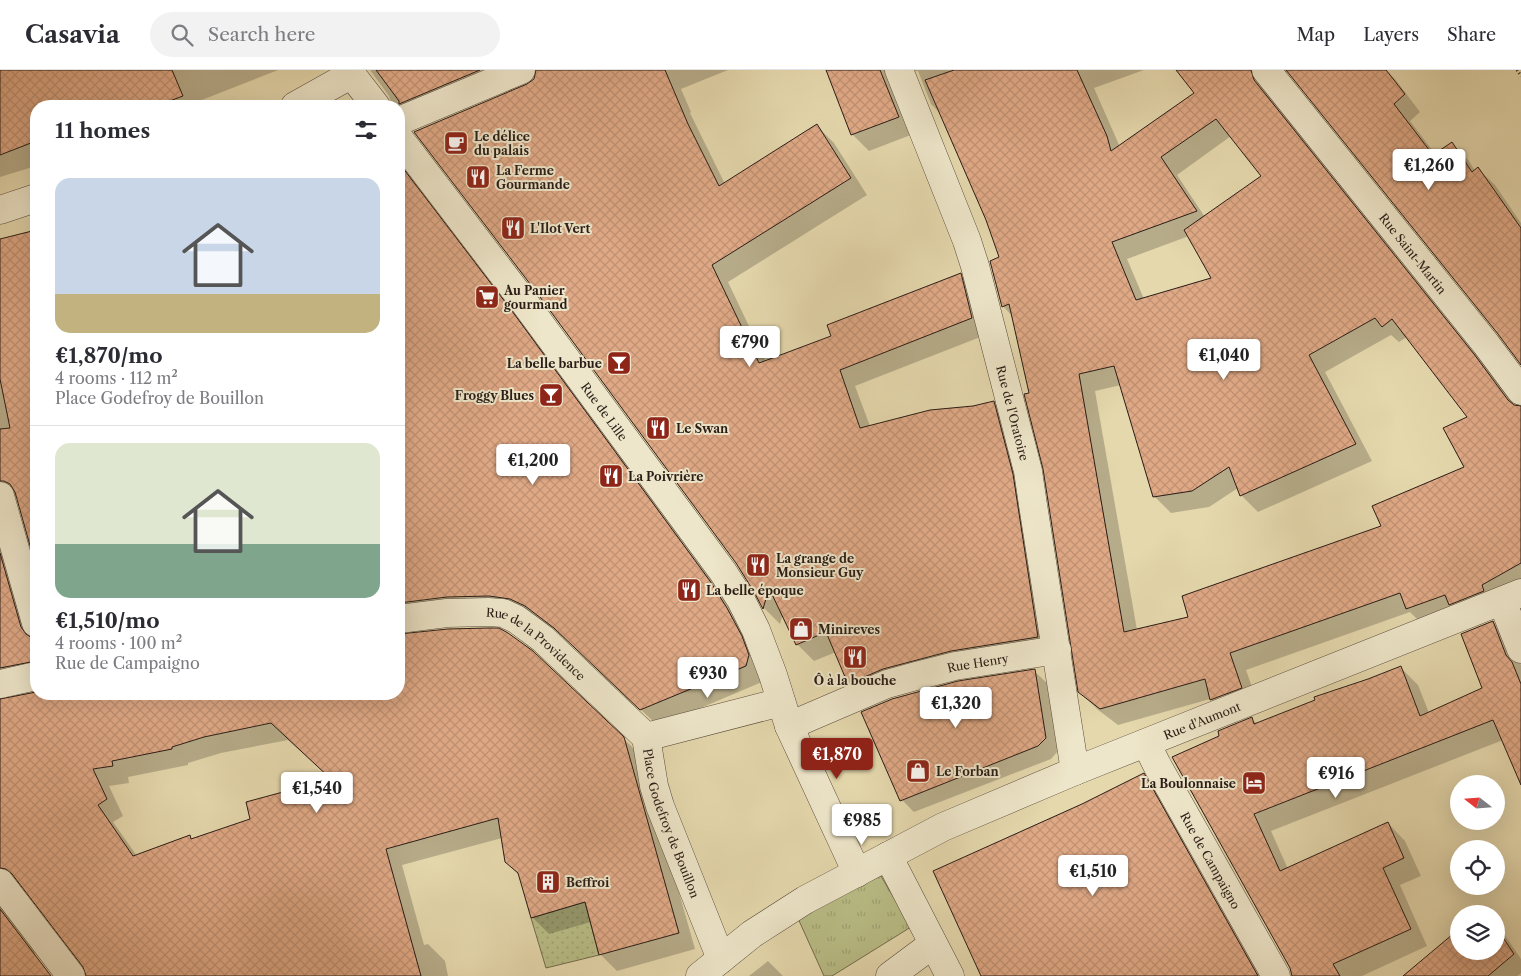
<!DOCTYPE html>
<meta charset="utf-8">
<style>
:root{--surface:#fff;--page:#f2f2f3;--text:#2b2b33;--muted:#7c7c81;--line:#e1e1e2;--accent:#8f2418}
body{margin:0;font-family:"Libre Caslon Text",serif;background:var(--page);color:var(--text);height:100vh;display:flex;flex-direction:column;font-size:19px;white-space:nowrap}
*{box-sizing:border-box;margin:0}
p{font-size:16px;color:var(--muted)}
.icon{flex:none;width:28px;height:28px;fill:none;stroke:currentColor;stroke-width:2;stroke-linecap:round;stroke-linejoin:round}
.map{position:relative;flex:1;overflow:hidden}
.drawer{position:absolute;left:30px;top:30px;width:375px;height:600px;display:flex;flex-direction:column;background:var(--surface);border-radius:20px;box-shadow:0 5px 20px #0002}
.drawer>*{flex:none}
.needle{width:32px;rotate:287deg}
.buttons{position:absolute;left:1450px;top:705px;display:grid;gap:10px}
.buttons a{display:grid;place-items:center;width:55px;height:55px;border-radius:50%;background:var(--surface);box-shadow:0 5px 20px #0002;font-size:25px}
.price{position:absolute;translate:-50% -42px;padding:0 11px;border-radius:5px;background:#fff;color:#222;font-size:16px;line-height:32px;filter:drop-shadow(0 1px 2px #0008)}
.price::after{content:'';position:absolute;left:50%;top:30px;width:15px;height:11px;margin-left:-8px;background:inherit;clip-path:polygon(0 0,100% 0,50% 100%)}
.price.active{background:var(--accent);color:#fff}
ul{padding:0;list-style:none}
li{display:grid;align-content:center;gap:10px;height:265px;padding:0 25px}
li+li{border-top:1px solid var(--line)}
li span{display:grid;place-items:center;height:155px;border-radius:15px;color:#555}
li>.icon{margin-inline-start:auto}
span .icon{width:90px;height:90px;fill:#fffc;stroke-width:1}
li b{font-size:21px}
h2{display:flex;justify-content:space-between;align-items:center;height:60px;padding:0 25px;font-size:21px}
header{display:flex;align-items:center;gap:30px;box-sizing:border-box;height:70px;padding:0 25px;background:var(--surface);border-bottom:1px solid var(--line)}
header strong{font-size:24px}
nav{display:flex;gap:28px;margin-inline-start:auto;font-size:18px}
.search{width:350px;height:45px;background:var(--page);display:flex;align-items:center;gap:12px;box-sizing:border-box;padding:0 18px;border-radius:28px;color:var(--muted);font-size:19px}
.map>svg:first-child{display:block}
.grass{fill:url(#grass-dots);stroke:#716c4e}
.park{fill:url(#park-tufts);stroke:#716c4e}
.shadow{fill:#0003;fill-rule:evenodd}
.building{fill:url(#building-cross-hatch);stroke:#291c16;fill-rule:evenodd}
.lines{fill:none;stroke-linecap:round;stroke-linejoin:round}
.street-casing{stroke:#584b3c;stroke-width:29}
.path{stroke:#291c16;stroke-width:3;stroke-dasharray:1 2.5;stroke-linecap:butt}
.street{stroke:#eee6ca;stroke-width:28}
.labels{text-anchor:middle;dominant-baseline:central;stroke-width:4;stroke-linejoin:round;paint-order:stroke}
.poi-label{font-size:12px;font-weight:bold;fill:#291c16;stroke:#eee6ca;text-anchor:start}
.street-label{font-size:12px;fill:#291c16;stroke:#eee6ca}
</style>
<header>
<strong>Casavia</strong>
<div class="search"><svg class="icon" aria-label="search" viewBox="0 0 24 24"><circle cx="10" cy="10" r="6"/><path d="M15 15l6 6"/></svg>Search here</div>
<nav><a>Map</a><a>Layers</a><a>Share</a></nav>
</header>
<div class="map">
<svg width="1521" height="906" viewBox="0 0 1521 906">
<defs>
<pattern id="grass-dots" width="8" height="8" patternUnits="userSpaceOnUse" patternTransform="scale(1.25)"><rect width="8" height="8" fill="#b9bd86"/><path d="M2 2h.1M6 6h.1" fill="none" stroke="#9fa273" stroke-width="1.8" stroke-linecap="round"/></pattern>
<pattern id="park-tufts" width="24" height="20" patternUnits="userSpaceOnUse" patternTransform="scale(1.25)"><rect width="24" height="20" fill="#b9bd86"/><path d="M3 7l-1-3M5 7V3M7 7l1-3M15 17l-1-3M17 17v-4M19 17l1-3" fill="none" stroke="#9fa273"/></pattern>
<pattern id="building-cross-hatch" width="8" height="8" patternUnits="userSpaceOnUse" patternTransform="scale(1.25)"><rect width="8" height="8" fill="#e0a986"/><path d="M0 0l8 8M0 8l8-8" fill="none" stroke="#c09173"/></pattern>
</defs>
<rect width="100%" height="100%" fill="#e5d8ad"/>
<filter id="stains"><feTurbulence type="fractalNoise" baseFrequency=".004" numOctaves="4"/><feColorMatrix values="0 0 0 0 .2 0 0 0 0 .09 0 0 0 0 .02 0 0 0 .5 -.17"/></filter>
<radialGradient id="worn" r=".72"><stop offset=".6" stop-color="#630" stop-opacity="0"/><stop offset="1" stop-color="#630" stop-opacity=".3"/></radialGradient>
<path class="grass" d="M585 832 599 885 546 898 531 848Z"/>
<path class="park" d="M881 806 911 857 832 906H824L796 844Z"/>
<path class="shadow" d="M0 0H278L194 33 196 36H36V96L0 107Z
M370 0H728L681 19 691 42 690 43 725 114 817 56 834 73 867 125 728 212 766 292 832 267 960 204 977 221 988 264 855 316 870 356 993 332 1010 349 1054 584 866 630 849 613 836 582 814 591 797 574 783 544 780 554 764 538 755 521 528 15 535 10 538 1 399 36H392L389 26Z
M828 0H1144L1094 18 1120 77 1196 23 1178 0H1386L1395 9 1420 42 1410 51 1436 85 1452 74 1469 91 1475 101 1478 99 1495 115 1521 153V293L1289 2 1281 1 1267 20 1270 28 1490 302 1516 337H1521V519L1423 555 1410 542 1246 600 1258 634 1228 646 1210 629 1118 655 1097 639 1080 622 1045 398 1031 324 1013 247 1003 236 1000 188 988 149 942 45 931 34 918 1 911 2 916 63 869 81 852 64ZM1231 66 1263 107 1205 147 1177 105ZM1189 166 1212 208 1144 229 1127 189ZM1391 265 1399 272 1407 267 1469 347 1466 398 1382 457 1190 548 1137 560 1095 321 1121 315 1154 426 1171 443 1209 437 1238 418 1241 425 1258 442 1372 391 1325 302Z
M399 66 528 260 727 529 744 556 762 612 658 656 572 574 543 553 527 545 401 559 400 566 623 668 640 685 695 879 617 901 600 884 591 852 549 864 532 847 520 806 506 792 502 768 402 795 424 875 428 874 445 891 448 906H87L88 903 22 815 15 814 36 882 25 894 36 906H0V170L36 160V492L18 427H12L1 448 36 569V610L2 626 1 630 36 623 399 624ZM288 670 332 710 251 750 192 770 190 767 137 786 113 752 123 746 109 716 129 713 128 707 188 695V693L221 683Z
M1493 552 1510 570 1521 595V690L1503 670 1271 761 1288 799 1388 753 1405 771 1421 806 1400 815 1427 876 1362 906H1293L1291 898 1173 688 1221 666 1252 649 1257 654 1400 597 1418 615 1429 643 1484 619Z
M1034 601 1047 613 1058 681 1051 689 914 742 902 730Z
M1144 705 1161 723 1265 906H983L1083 735Z
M1484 839 1488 844H1478Z
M1496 852 1521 889V903L1517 906H1409L1459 881H1496Z
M768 891 783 906H749Z"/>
<path class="building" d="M0 0H172L183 26 156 36H36V71L0 85Z
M376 0H480L399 34V31Z
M536 0H665L688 54 719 116 817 54 851 108 712 195 759 293 831 266 827 255 961 203 972 248 840 300 860 358 930 340 973 336 994 331 1013 404 1038 567 951 581 883 599 848 614 826 562 796 575 769 518 763 539 754 522 736 493 537 223 414 62 527 14 534 9Z
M826 0H880L899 47 851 65Z
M954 0H1077L1107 66 1111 81 1194 23 1176 0H1251L1254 10 1474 284 1508 330 1514 335 1521 336V493L1482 515 1484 521 1449 535 1445 525 1406 539 1400 523 1230 583 1242 618 1210 630 1205 609 1100 639 1078 622 1043 399 1024 324 1029 323 1009 234 1002 237 990 191 999 187 986 150 925 10ZM1216 49 1261 106 1184 160 1211 208 1136 230 1112 172 1197 141 1161 87ZM1375 248 1382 257 1392 249 1467 347 1443 358 1464 397 1372 436 1381 456 1182 526 1188 547 1124 562 1079 304 1114 296 1153 427 1192 421 1229 397 1240 426 1356 374 1309 285Z
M1286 0H1386L1405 24 1394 34 1433 85 1452 72 1472 102 1478 97 1521 158V295L1498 264Z
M399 93 512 241 710 511 727 538 742 566 749 585 746 596 640 640 554 558 525 536 510 529 489 526 447 527 399 533Z
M36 160V497L15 422 10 414 4 411H0V359L10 358 0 309V169Z
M0 483 21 557 26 564 32 568H36V591L0 598Z
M1493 551 1506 585 1512 592 1521 614V715L1493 650 1254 744 1280 801 1388 752 1404 788 1383 798 1411 859 1333 894 1340 906H1292L1290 898 1172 687 1219 666 1218 661 1252 647 1254 654 1315 630 1314 627 1368 609 1401 596 1420 646 1482 618 1461 564Z
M488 558H499L508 563 533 581 624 667 679 863 599 885 585 832 531 848 518 803 505 792 498 748 386 779 421 906H86L83 897 12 804 6 799 0 798V629L36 622V624H399V564L448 559ZM271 653 331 709 246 732 250 749 191 769 190 765 133 786 98 735 107 729 93 699 113 696 112 691 172 679V677L204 667Z
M1035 599 1046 668 1038 676 900 731 861 642 892 629 958 611Z
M1144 703 1258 906H981L933 801 1082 734Z
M0 839 51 906H0Z
M1496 857 1514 884 1488 906H1403L1459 859V881H1496Z"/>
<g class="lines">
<defs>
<g id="street">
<path d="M348 0 376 36"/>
<path id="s1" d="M899 0 967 171 975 196 1028 401 1033 435 1075 701"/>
<path id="s2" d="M1266 0 1486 274 1521 321"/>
<path d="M295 36 352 4"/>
<path d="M399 51 521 0"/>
<path id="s3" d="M399 68 524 232 723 502 741 530 756 560 773 605 789 656 857 803"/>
<path d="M0 140 36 128"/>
<path d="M0 426 36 553"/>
<path d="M1502 531 1521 579"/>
<path id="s4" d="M399 549 447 543 488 542 503 543 516 549 543 569 646 667"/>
<path d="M0 614 36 606"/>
<path id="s5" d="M789 656 887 614 916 606 955 596 1057 580"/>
<path id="s6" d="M646 667 654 716 660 736 721 889"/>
<path d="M646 667 781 632"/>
<path id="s7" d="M1146 673 1157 695 1276 906"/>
<path d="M888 786 950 906"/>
<path d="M0 813 71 906"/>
<path id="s8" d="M700 906 752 864 805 830 943 757 1075 701 1521 523"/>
<path d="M890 906 933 874"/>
</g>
</defs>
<use href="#street" class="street-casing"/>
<path class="path" d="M1517 0 1521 6"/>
<use href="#street" class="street"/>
</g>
<defs>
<symbol id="cafe-square" viewBox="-11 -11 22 22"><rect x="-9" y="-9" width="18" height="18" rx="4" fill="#8f2418" stroke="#eee6ca"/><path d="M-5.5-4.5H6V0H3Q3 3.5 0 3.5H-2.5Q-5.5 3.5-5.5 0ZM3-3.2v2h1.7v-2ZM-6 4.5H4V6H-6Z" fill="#fff"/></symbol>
<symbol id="restaurant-square" viewBox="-11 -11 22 22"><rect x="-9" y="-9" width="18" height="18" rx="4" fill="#8f2418" stroke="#eee6ca"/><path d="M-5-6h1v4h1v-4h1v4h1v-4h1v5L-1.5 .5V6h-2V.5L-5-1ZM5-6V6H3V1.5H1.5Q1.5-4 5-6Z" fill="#fff"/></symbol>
<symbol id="supermarket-square" viewBox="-11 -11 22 22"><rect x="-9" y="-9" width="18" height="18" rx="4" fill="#8f2418" stroke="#eee6ca"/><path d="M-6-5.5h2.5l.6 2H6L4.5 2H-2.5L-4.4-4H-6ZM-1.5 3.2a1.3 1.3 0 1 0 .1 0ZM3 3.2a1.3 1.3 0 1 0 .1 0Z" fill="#fff"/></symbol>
<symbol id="bar-square" viewBox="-11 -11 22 22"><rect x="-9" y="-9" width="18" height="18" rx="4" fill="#8f2418" stroke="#eee6ca"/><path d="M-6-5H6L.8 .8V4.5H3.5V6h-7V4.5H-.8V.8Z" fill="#fff"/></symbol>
<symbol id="shop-square" viewBox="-11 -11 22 22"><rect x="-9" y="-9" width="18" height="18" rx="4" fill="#8f2418" stroke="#eee6ca"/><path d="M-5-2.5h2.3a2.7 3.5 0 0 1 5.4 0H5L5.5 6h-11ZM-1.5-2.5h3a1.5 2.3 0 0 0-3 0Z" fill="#fff"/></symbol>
<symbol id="hotel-square" viewBox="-11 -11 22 22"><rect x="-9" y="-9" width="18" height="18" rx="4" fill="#8f2418" stroke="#eee6ca"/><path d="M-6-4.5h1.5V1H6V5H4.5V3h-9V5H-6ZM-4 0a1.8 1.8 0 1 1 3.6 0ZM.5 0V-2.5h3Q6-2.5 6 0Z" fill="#fff"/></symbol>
<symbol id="building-square" viewBox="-11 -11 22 22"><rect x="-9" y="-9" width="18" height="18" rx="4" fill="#8f2418" stroke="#eee6ca"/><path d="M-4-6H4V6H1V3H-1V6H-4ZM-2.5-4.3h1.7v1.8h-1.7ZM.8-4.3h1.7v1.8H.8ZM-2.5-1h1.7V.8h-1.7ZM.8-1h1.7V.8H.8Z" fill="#fff"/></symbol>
</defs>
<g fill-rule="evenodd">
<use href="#cafe-square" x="442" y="59" width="28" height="28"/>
<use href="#restaurant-square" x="464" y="93" width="28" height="28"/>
<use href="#restaurant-square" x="499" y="144" width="28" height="28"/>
<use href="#supermarket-square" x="473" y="213" width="28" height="28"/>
<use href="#bar-square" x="605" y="279" width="28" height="28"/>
<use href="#bar-square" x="537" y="311" width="28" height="28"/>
<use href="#restaurant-square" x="644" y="344" width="28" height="28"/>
<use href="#restaurant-square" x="597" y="392" width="28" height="28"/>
<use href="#restaurant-square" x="744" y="481" width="28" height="28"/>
<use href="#restaurant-square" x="675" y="506" width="28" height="28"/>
<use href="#shop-square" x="787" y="545" width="28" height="28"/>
<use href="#restaurant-square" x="841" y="573" width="28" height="28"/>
<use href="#shop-square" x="904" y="687" width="28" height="28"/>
<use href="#hotel-square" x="1240" y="699" width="28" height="28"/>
<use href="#building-square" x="534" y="798" width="28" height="28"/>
</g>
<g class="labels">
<g class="poi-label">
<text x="474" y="66">Le délice<tspan x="474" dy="14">du palais</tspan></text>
<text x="496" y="100">La Ferme<tspan x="496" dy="14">Gourmande</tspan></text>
<text x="530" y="158">L'Ilot Vert</text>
<text x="504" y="220">Au Panier<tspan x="504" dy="14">gourmand</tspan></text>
<text x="602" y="293" text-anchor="end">La belle barbue</text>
<text x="534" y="325" text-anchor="end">Froggy Blues</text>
<text x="676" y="358">Le Swan</text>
<text x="628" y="406">La Poivrière</text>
<text x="776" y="488">La grange de<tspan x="776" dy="14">Monsieur Guy</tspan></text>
<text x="706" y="520">La belle époque</text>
<text x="818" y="559">Minireves</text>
<text x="855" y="610" text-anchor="middle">Ô à la bouche</text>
<text x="936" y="701">Le Forban</text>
<text x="1236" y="713" text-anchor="end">La Boulonnaise</text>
<text x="566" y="812">Beffroi</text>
</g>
<g class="street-label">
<text stroke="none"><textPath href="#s2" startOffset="235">Rue Saint-Martin</textPath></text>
<text stroke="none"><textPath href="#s3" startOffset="342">Rue de Lille</textPath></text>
<text stroke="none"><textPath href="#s1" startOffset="362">Rue de l'Oratoire</textPath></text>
<text stroke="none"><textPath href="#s4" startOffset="148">Rue de la Providence</textPath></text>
<text stroke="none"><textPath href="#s5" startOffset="200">Rue Henry</textPath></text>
<text stroke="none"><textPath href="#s8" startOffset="566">Rue d'Aumont</textPath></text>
<text stroke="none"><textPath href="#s6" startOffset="90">Place Godefroy de Bouillon</textPath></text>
<text stroke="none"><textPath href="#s7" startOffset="134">Rue de Campaigno</textPath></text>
</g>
</g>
<rect width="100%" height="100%" filter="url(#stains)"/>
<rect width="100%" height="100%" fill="url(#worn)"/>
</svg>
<div class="buttons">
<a><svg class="needle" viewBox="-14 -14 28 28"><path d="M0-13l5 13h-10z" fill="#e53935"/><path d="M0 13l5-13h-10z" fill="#7c7c81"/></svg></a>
<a><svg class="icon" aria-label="locate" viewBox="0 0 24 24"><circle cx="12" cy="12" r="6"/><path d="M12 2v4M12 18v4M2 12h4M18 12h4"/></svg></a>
<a><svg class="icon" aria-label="layers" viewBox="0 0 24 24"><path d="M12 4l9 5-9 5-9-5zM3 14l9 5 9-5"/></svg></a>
</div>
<b class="price" style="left:1429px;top:121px">€1,260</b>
<b class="price" style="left:750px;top:298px">€790</b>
<b class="price" style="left:1224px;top:311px">€1,040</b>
<b class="price" style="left:533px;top:416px">€1,200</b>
<b class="price" style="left:708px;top:629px">€930</b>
<b class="price" style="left:956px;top:659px">€1,320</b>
<b class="price active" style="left:837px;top:710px">€1,870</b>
<b class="price" style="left:1336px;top:729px">€916</b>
<b class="price" style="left:317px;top:744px">€1,540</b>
<b class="price" style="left:862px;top:776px">€985</b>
<b class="price" style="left:1093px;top:827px">€1,510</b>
<section class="drawer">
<h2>11 homes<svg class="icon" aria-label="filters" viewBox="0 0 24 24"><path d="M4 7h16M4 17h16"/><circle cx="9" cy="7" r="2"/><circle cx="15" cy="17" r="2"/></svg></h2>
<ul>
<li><span style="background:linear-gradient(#c9d6e8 75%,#c2b280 0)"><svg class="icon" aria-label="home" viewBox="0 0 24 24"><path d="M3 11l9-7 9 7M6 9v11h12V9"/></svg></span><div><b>€1,870/mo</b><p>4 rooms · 112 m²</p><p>Place Godefroy de Bouillon</p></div></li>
<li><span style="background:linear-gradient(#dfe7d0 65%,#7fa58c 0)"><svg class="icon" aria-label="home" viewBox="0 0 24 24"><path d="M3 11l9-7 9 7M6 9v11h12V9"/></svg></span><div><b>€1,510/mo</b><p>4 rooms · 100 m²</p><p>Rue de Campaigno</p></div></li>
</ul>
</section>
</div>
